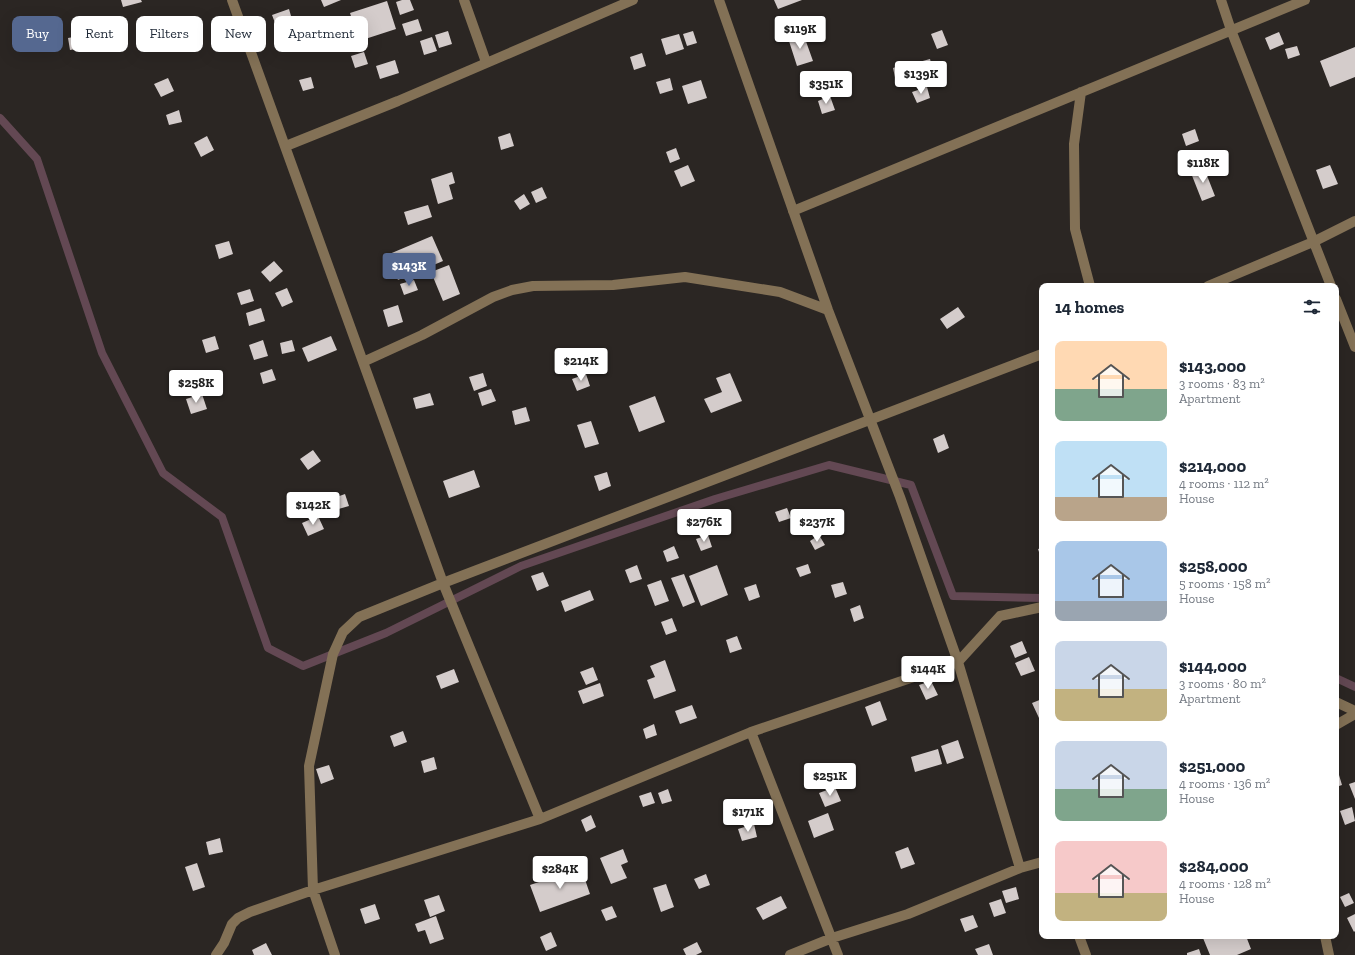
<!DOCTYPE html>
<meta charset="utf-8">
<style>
:root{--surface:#fff;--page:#f6f6f7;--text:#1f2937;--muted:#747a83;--accent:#556890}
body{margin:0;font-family:"Zilla Slab",serif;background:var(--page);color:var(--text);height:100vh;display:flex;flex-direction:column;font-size:15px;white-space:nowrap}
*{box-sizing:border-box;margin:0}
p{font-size:13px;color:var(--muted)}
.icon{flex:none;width:22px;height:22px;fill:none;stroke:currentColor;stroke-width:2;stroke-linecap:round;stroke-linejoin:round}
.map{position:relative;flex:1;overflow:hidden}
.drawer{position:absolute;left:1039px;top:283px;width:300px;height:656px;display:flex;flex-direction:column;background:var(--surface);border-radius:8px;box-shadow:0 4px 16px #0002}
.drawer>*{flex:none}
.banner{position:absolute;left:12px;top:16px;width:380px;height:36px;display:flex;gap:8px}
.price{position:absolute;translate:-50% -34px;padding:0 9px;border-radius:4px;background:#fff;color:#222;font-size:13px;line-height:26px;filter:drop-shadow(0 1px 2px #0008)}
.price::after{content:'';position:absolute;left:50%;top:24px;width:12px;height:9px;margin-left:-6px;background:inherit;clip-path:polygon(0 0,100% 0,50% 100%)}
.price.current{background:var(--accent);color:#fff}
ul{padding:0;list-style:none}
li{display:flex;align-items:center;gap:12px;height:100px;padding:0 16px}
li span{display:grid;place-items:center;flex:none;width:112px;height:80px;border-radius:8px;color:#555}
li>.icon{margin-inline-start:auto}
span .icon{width:48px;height:48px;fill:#fffc;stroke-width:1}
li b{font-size:17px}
h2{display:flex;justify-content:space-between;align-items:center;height:48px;padding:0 16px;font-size:17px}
.chip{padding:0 14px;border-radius:8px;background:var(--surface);box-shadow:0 4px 16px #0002;font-size:14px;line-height:36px}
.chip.current{background:var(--accent);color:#fff}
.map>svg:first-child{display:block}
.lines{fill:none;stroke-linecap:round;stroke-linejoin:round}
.stream{stroke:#634853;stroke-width:8}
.building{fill:#d4cccb}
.minor{stroke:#837156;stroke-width:10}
</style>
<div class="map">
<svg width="1355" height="955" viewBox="0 0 1355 955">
<rect width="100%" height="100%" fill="#2b2623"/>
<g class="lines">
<path class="stream" d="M0 118 37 159 102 353 163 473 222 517 268 648 303 666 386 633 521 566 715 499 829 465 911 485 953 596 1042 598
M1336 678 1355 687"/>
</g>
<path class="building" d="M121 0H141L142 2 123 7Z
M321 0H341L324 7Z
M402 0H410L414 10 400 15 396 2Z
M774 0H802L778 9Z
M387 1 396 29 359 41 350 13Z
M289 9 293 23 277 28 272 15Z
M418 19 422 31 406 36 402 24Z
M942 30 948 45 937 49 931 34Z
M448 31 452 44 439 48 435 35Z
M693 31 697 43 687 46 683 34Z
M1279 32 1284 44 1270 50 1265 38Z
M803 33 813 61 797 66 788 38Z
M679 34 684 49 666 55 661 39Z
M79 36 81 48 70 50 68 38Z
M432 37 437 51 424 55 420 41Z
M1297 46 1300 55 1288 59 1285 49Z
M1355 47V77L1330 87 1320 61Z
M364 52 368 64 355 68 351 56Z
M642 53 646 66 634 70 630 57Z
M930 59 933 70 923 73 919 62Z
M395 60 399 73 380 79 376 66Z
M905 64 908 79 896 82 893 68Z
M311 77 314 88 303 91 299 80Z
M168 78 174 91 161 97 154 84Z
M670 78 673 90 660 94 656 82Z
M701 80 707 98 688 104 682 86Z
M927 87 930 98 917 103 912 92Z
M830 96 835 110 822 114 818 101Z
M179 110 182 122 169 125 166 115Z
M1195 129 1199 141 1186 146 1182 134Z
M510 133 514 146 501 150 498 137Z
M207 136 214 150 201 157 194 143Z
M676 148 680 159 670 163 666 152Z
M688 165 695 181 681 187 674 171Z
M1330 165 1338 184 1323 189 1316 170Z
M1204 168 1215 196 1202 201 1191 173Z
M452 172 455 183 449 185 453 199 438 204 431 179Z
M542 187 547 198 536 203 531 192Z
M524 194 530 204 520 210 514 201Z
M428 205 432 217 408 225 404 212Z
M432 236 443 261 398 280 387 255Z
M229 241 233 254 219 259 215 245Z
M274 261 283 271 270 282 261 272Z
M449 265 460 294 443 301 431 272Z
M414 280 418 290 404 295 400 284Z
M287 288 293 302 282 307 275 293Z
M250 289 254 301 241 305 237 293Z
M398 305 403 322 388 327 383 310Z
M958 307 965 317 947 329 940 319Z
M261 308 265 321 249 326 246 313Z
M215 336 219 349 206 353 202 340Z
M331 336 337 350 308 362 302 348Z
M263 340 268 356 254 360 249 345Z
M292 340 295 351 282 354 280 343Z
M272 369 276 380 263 384 260 373Z
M483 373 487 386 474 391 469 377Z
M730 373 742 401 711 413 704 399 722 392 716 378Z
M586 374 590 386 577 391 572 379Z
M491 389 496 401 482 406 478 393Z
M430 393 434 405 416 409 413 398Z
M202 394 207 409 191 414 186 399Z
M655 396 665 422 639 432 629 406Z
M526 407 530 421 515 425 512 411Z
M591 421 599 444 585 448 577 425Z
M944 434 949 448 938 453 933 439Z
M313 450 321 461 308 470 300 459Z
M474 470 480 487 449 498 443 481Z
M607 472 611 486 599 491 594 476Z
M345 494 349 506 335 510 331 499Z
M787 508 791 518 779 522 775 512Z
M318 516 324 529 308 536 302 523Z
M708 535 712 547 701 551 696 539Z
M819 535 825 545 815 550 810 541Z
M674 546 679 558 667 562 663 551Z
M1042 548V561L1038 549Z
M808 564 811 573 800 577 796 568Z
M637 565 642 579 630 583 625 570Z
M717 565 728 595 701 606 689 576Z
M543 572 549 586 537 591 531 576Z
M684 574 695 602 683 607 671 578Z
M661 580 669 601 655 606 647 585Z
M843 582 847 594 835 598 831 585Z
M756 584 760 597 749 601 744 588Z
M590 590 594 600 565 612 561 601Z
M860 605 864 618 854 622 850 609Z
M672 618 677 631 666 635 661 622Z
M737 636 742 649 730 653 726 640Z
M1022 641 1027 653 1015 658 1010 646Z
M1029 657 1035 671 1021 676 1015 663Z
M665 660 676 691 654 699 647 680 655 677 650 666Z
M593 667 598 680 586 685 580 672Z
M454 669 459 682 441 689 436 676Z
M931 681 938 695 926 700 919 685Z
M600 683 604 696 583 704 578 691Z
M1042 699V716L1039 718 1032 703Z
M880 701 887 720 872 726 865 707Z
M692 705 697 718 680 724 675 711Z
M654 724 657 735 646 739 643 729Z
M403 731 407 742 394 747 390 736Z
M958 740 964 758 947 764 941 746Z
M938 749 942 764 915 772 911 757Z
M434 757 437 769 424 773 421 761Z
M329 765 334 779 321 784 316 769Z
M1339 775 1342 785 1336 787V776Z
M1355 782V799L1349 784Z
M835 787 841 801 825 807 819 793Z
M668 789 672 801 662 804 658 793Z
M651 792 655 803 643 807 639 796Z
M1352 807 1355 821 1345 825 1340 811Z
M828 813 834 830 814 838 808 821Z
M591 815 596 827 586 832 581 820Z
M754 824 757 837 742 841 738 829Z
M220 838 223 852 209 855 206 842Z
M908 847 915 864 901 869 895 852Z
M623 849 628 862 621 865 627 878 611 884 600 858Z
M197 863 205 887 193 891 185 867Z
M581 868 590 894 540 912 530 885Z
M706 874 710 885 699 889 694 879Z
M666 884 674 907 661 912 653 888Z
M1016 887 1019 899 1006 903 1002 891Z
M1349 893 1354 903 1345 907 1340 897Z
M439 895 445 911 430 917 424 900Z
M781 896 787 908 763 920 756 908Z
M1001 899 1006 913 994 917 989 903Z
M375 904 380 919 365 924 360 909Z
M612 906 617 917 606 921 601 910Z
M1355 914V931L1354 932 1347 918Z
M973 915 978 927 965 932 960 919Z
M436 916 444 939 430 944 425 930 418 932 415 924Z
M551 932 557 946 546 951 540 937Z
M1207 936H1246L1251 949 1237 955H1210L1203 938Z
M697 942 702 952 696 955H686L683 949Z
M266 943 272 955H254L252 950Z
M989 944 993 955H978L975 949Z
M1199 949 1201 955H1187V953Z"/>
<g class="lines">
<path class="minor" d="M232 0 443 583 540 819
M464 0 486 62
M719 0 828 310 900 497 958 662 1020 868
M1221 0 1231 30 1331 286
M1081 92 1074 144 1075 229 1090 286
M286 146 398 101 633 0
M793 211 1305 0
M1208 286 1313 242 1355 221
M1336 299 1355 347
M363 362 422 335 493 297 512 290 533 286 613 285 685 277 780 292 828 310
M1336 702 1355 711
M1336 725 1355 714
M751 732 838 955
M1079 936 1086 955
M1325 936 1329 955
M216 955 224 943 232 924 238 918 250 912 313 890 540 819 751 732 958 662 1000 616 1042 607
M335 955 313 890 309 766 333 654 343 632 359 617 443 583 1042 354
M790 955 832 938 908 914 1020 868 1042 862"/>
</g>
</svg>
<b class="price" style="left:800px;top:50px">$119K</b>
<b class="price" style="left:921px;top:95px">$139K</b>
<b class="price" style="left:826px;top:105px">$351K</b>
<b class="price" style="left:1203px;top:184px">$118K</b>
<b class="price current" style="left:409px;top:287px">$143K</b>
<b class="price" style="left:581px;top:382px">$214K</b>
<b class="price" style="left:196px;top:404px">$258K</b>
<b class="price" style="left:313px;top:526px">$142K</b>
<b class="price" style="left:704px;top:543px">$276K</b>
<b class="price" style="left:817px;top:543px">$237K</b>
<b class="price" style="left:928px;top:690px">$144K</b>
<b class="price" style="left:830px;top:797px">$251K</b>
<b class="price" style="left:748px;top:833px">$171K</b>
<b class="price" style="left:560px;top:890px">$284K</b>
<div class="banner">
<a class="chip current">Buy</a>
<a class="chip">Rent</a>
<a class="chip">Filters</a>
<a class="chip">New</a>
<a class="chip">Apartment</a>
</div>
<section class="drawer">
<h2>14 homes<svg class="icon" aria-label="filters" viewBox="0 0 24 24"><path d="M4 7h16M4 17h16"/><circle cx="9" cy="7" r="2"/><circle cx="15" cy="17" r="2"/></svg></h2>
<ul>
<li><span style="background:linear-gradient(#ffd9b3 60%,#7fa58c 0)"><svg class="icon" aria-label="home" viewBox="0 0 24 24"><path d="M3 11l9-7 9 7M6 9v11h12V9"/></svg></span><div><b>$143,000</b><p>3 rooms · 83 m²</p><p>Apartment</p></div></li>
<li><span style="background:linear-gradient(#bfe0f5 70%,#b9a48a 0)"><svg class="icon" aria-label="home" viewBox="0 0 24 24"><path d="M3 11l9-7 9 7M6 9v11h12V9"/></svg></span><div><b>$214,000</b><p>4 rooms · 112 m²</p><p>House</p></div></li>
<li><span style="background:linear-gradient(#a9c7e8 75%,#9aa5b1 0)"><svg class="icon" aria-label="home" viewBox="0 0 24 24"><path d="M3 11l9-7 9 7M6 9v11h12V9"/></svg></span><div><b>$258,000</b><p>5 rooms · 158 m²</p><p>House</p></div></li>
<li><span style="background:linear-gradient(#c9d6e8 60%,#c2b280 0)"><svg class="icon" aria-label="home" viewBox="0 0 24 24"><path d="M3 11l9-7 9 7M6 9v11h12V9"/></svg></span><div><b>$144,000</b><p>3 rooms · 80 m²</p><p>Apartment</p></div></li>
<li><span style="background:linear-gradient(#c9d6e8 60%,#7fa58c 0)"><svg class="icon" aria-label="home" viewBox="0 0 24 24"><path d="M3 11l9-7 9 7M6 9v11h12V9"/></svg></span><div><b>$251,000</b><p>4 rooms · 136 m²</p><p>House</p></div></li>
<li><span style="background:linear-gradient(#f6c9c9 65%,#c2b280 0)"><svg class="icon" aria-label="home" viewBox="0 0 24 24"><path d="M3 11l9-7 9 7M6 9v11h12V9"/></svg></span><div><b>$284,000</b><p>4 rooms · 128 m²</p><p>House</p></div></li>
</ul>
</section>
</div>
